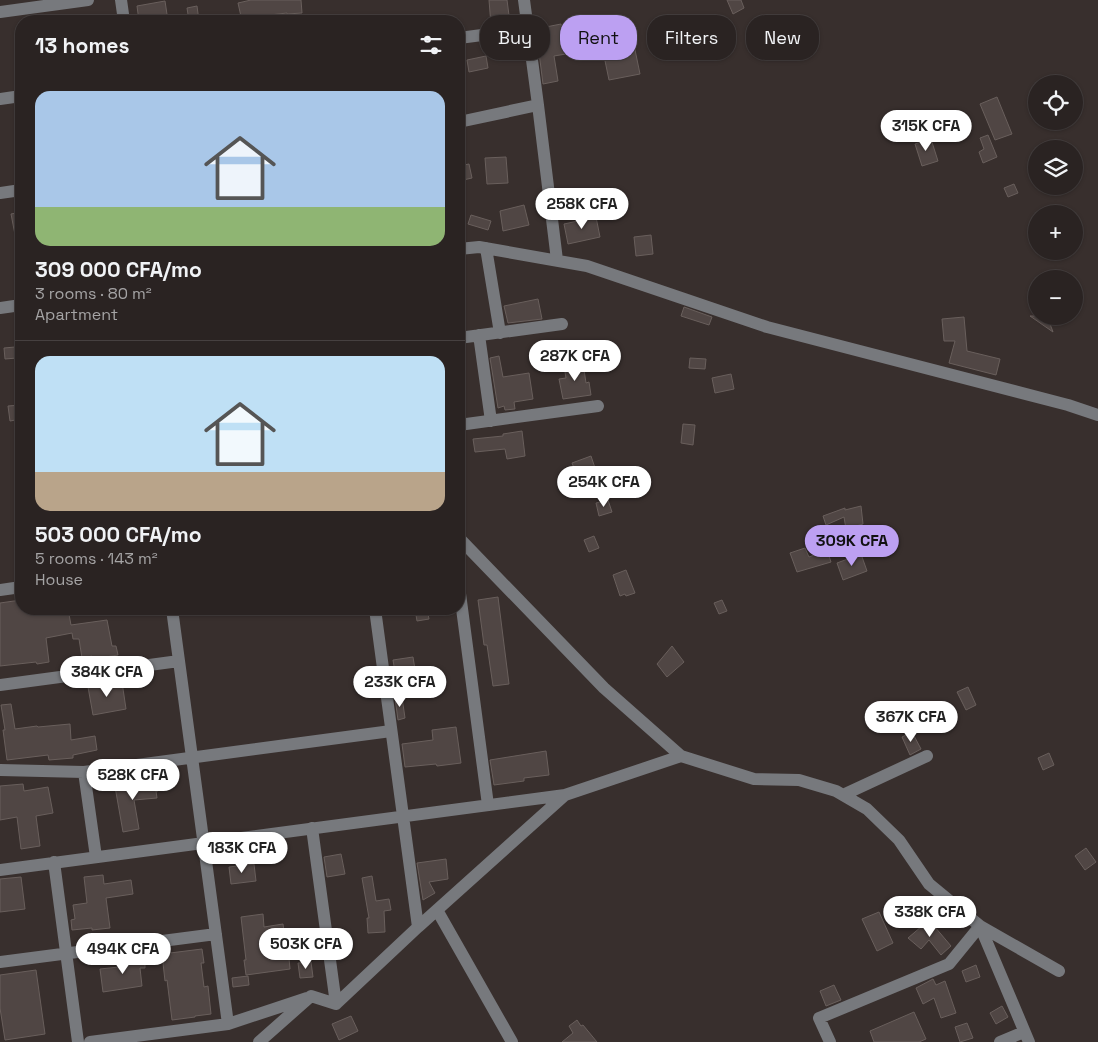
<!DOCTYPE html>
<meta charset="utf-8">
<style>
:root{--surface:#2a2322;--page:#322b2a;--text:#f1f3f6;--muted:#a5a4a5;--line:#464040;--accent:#bca0f2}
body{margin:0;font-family:"Space Grotesk",sans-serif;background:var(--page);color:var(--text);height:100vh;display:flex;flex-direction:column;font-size:19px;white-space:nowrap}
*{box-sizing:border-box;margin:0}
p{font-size:16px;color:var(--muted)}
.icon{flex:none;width:28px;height:28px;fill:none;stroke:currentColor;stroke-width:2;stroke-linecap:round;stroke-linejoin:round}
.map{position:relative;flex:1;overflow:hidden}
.sheet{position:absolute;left:15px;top:15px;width:450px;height:600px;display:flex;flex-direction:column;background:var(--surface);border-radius:20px;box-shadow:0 1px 4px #0004,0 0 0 1px var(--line)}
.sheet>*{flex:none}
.top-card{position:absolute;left:480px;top:15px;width:475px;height:45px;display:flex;gap:10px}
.controls{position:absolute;left:1028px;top:75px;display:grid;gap:10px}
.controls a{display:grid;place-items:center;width:55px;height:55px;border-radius:50%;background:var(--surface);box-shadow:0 1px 4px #0004,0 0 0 1px var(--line);font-size:25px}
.price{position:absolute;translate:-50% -42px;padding:0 11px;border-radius:18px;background:#fff;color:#222;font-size:16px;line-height:32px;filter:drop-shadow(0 1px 2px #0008)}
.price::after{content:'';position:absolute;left:50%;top:30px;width:15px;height:11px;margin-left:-8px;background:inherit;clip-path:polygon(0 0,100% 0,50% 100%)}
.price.on{background:var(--accent);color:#111}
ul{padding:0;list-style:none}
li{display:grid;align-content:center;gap:10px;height:265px;padding:0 20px}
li+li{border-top:1px solid var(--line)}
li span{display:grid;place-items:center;height:155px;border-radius:15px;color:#555}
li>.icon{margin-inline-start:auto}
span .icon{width:90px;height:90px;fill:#fffc;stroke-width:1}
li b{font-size:21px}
h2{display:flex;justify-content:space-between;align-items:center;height:60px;padding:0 20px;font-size:21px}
.pill{padding:0 18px;border-radius:20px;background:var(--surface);box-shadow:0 1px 4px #0004,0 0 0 1px var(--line);font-size:18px;line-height:45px}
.pill.on{background:var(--accent);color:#111}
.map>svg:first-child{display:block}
.building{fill:#504644;stroke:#695f5c}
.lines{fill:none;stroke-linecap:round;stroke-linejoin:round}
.minor{stroke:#77797d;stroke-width:12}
</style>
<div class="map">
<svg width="1098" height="1042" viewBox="0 0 1098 1042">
<rect width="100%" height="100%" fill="#382f2d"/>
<path class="building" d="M251 0H301L302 13 287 14V13L261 16 262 18 242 21 238 3Z
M489 0H507L510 23 491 25Z
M727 0H741L744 8 733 14Z
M165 1 168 21H139L137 6Z
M197 6 199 21H189L187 8Z
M561 24 566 54 554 56 558 81 543 84 536 29Z
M634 45 640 74 609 80 603 51Z
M486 56 488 68 469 72 467 60Z
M997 97 1012 134 995 140 980 104Z
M988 135 997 157 983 163 979 152 984 149 980 138Z
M931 139 938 161 922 166 915 144Z
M506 157 508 183 487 184 485 158Z
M469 164 472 178 459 181V166Z
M1014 184 1018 193 1008 197 1004 188Z
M524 205 529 225 503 231 500 211Z
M21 212V245H17L11 214Z
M471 215 491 221 488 230 468 224Z
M596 217 600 237 568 244 564 224Z
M651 235 653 254 636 256 634 237Z
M538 299 542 319 508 323 504 306Z
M684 307 712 317 709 325 681 316Z
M1030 316H1047L1053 332Z
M964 317 967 351 1000 359 996 375 949 363 955 341H944L942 319Z
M15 347 17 358 5 359 4 348Z
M499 356 503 377 529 373 533 399 514 402 515 409 505 410 504 406 498 408 490 358Z
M690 358 706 359 705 369 689 368Z
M583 363 586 383 589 382 591 395 563 399 559 379 566 378 564 366Z
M731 374 734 389 715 393 712 378Z
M21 405V419L10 421 8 406Z
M683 424 695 425 693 445 681 443Z
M522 431 525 456 507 459 505 449 475 452 473 439 503 436V434Z
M591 456 596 471 578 478 572 463Z
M608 500 612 512 599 516 596 503Z
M861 506 863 524 846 529 844 517 826 525 823 516 845 508V510Z
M594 536 599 548 589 552 584 540Z
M805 548 809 557 827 550 831 562 797 572 790 553Z
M861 554 867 571 843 580 837 563Z
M626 570 635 593 626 596 625 594 620 596 613 575Z
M498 597 509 684 493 686 487 645H484L478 600Z
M21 600V609H68L71 625 107 620 112 646H116L118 655 92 659V656L82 658 79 639H73L72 633 46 638 49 662 37 664 36 662 0 666V603Z
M722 600 727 611 719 614 714 603Z
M415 609H427L429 619 417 621Z
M672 646 684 662 667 677 657 664Z
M413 657 418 688 398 691 393 660Z
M122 682 126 709 93 715 88 687Z
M968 687 976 705 966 710 957 692Z
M402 697 405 718 398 720 395 698Z
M11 704 15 729 37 726 38 727 70 724 71 740 95 736 97 750 73 755V758L49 760 48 755 7 760 3 730H5L1 705Z
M456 727 461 763 437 766 436 764 405 767 402 744 433 740 432 730Z
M912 732 921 749 910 755 902 737Z
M546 751 549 775 524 778V781L494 785 490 760Z
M1049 753 1054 765 1043 770 1038 758Z
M126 779 127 784 156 781 158 791H156L157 798 134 800 139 829 123 832 114 781Z
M23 784 24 791 48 787 53 813 36 816 40 846 21 849 17 817 0 820V786Z
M1086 848 1096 862 1085 870 1075 856Z
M341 854 345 874 327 877 324 857Z
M446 859 448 879 429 882 435 893 423 900 417 863Z
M254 864 256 881 231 884 229 867Z
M103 875 104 884 131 880 133 894 106 898 110 928 92 930V928L72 930 71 920 75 919 73 905 87 903 84 877Z
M372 876 376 901 389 899 391 910 384 911 385 932 368 933 367 918H369L362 878Z
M21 877 25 909 0 912V879Z
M879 912 893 943 877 951 862 919Z
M263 914 264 927 283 924 286 948H288L290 969 246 975 244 960H246L241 917Z
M929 920 951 946 941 955 929 940 921 949 908 938Z
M202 949 204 963H201L204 987 208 986 211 1014 195 1016V1017L172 1020 167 980 165 981 162 954Z
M126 954 127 959H145V968H140L142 986 103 992 100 969 119 967 118 955Z
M311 962 313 977 300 978 298 963Z
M976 965 980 977 966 982 962 971Z
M36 970 45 1034 5 1040 0 1008V975Z
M248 976 249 985 233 987 232 978Z
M933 979 936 985 945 981 956 1013 941 1018 934 998 923 1004 916 988Z
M834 985 841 1000 826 1006 820 991Z
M1002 1006 1008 1017 996 1024 990 1013Z
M914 1012 926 1039 919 1042H874L870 1031Z
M351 1016 358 1031 339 1040 332 1024Z
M577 1020 581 1026 583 1025 597 1042H562L573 1033 569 1026Z
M967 1023 973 1038 960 1042 955 1027Z"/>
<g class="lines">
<path class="minor" d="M121 0 124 21
M524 0 538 105 557 260
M0 12 88 0
M459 38 528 29
M0 99 21 96
M459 122 538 105
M0 193 21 190
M486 248 500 333
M459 249 479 247 587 266 767 327 1068 405 1098 415
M0 308 21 305
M479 335 491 421
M459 338 562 324
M459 425 598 406
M459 538 604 688 681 756 754 779 799 780 836 791 867 809 899 840 929 884 980 926 1059 971
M459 586 488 805
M0 590 21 587
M172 609 228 1024
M375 609 418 927
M0 685 179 661
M0 770 84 772 391 731
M84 772 96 857
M843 795 927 756
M312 828 336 1004
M54 862 78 1042
M0 870 565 795 681 756
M437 910 512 1042
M0 962 216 934
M90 1042 228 1024 307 998
M259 1042 311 996 336 1004 418 927 565 795
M830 1042 819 1018 949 964 980 926 1029 1042
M1000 1042 1024 1032"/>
</g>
</svg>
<div class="controls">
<a><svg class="icon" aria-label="locate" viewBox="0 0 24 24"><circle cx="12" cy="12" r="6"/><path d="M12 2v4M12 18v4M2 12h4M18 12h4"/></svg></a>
<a><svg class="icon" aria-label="layers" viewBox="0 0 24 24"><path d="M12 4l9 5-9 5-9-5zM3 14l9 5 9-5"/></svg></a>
<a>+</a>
<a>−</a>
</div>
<b class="price" style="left:926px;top:152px">315K CFA</b>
<b class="price" style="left:582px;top:230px">258K CFA</b>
<b class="price" style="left:575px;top:382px">287K CFA</b>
<b class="price" style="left:604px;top:508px">254K CFA</b>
<b class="price on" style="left:852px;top:567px">309K CFA</b>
<b class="price" style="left:107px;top:698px">384K CFA</b>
<b class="price" style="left:400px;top:708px">233K CFA</b>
<b class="price" style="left:911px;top:743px">367K CFA</b>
<b class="price" style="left:133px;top:801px">528K CFA</b>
<b class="price" style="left:242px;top:874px">183K CFA</b>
<b class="price" style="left:930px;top:938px">338K CFA</b>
<b class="price" style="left:306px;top:970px">503K CFA</b>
<b class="price" style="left:123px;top:975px">494K CFA</b>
<div class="top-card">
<a class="pill">Buy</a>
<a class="pill on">Rent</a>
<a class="pill">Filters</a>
<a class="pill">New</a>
</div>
<section class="sheet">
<h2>13 homes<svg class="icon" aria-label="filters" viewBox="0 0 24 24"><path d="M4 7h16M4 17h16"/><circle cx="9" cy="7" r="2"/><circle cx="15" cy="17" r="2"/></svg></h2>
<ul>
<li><span style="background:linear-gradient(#a9c7e8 75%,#8fb573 0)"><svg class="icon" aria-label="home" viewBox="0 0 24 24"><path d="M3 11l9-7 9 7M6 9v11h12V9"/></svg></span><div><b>309 000 CFA/mo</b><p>3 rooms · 80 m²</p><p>Apartment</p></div></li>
<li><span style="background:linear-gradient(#bfe0f5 75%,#b9a48a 0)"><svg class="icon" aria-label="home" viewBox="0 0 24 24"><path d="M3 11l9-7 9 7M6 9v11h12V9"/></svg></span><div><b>503 000 CFA/mo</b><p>5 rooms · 143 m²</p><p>House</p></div></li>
</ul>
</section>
</div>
